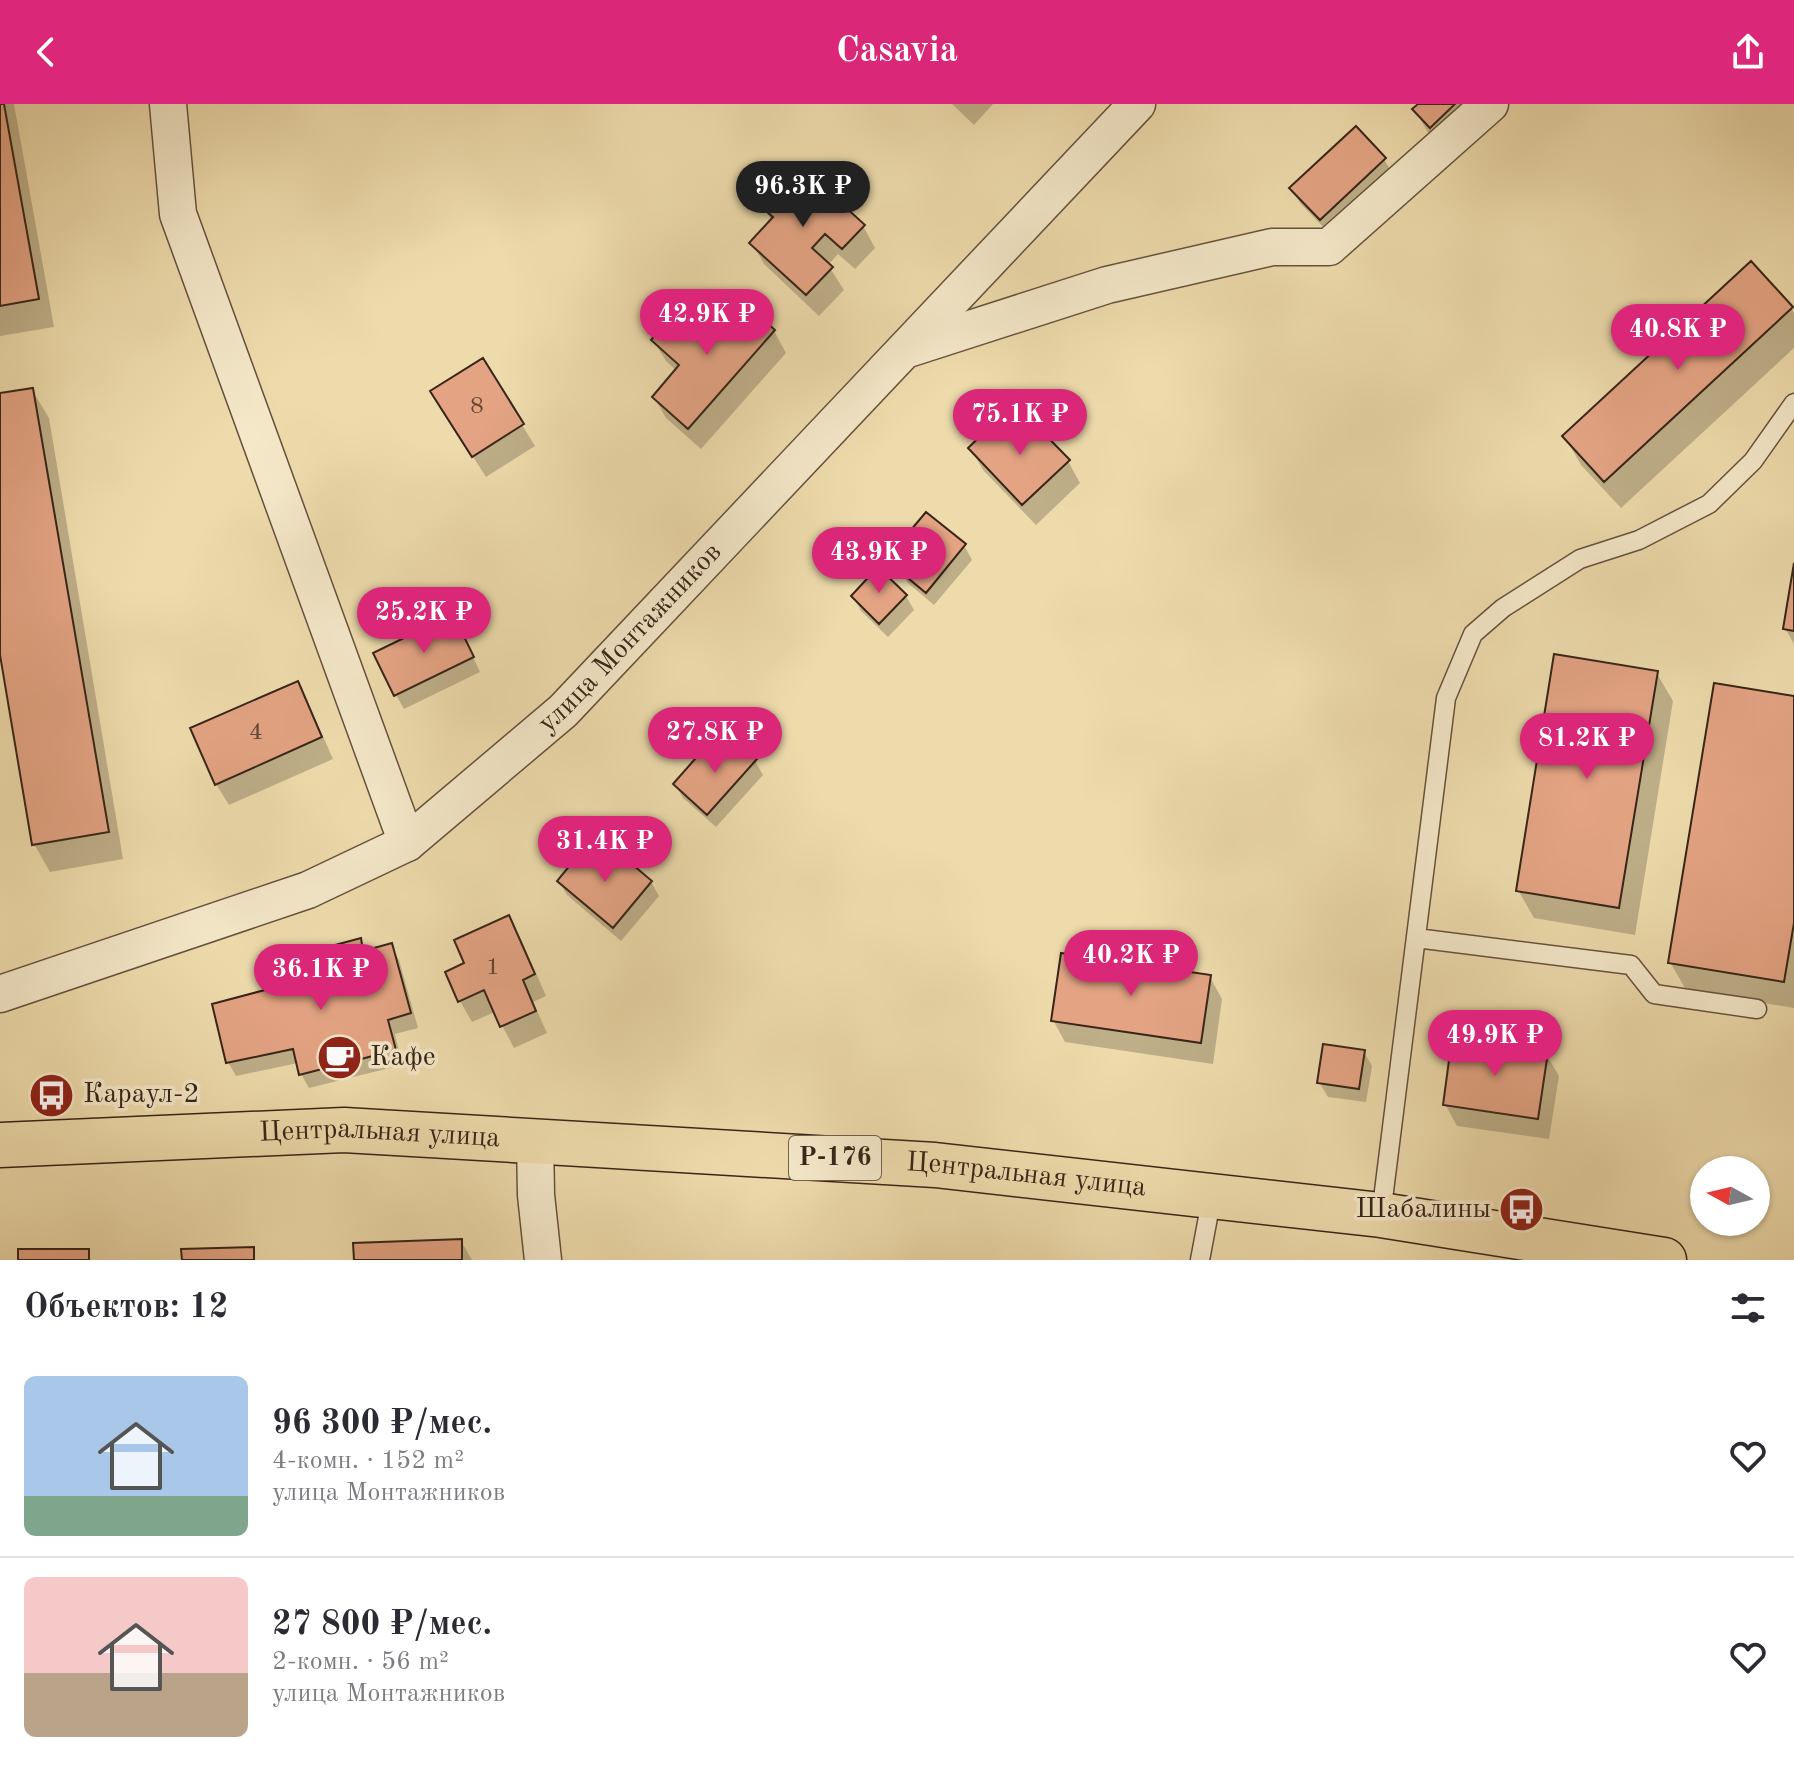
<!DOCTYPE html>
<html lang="ru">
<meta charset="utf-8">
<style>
:root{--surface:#fff;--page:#f7f7f7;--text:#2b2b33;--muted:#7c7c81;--line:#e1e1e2;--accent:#db2777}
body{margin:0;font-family:"Old Standard TT",serif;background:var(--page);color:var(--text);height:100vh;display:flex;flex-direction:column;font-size:30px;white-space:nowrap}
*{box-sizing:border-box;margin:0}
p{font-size:26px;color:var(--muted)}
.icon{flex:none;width:44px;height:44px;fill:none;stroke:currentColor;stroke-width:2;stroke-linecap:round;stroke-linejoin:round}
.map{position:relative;height:1156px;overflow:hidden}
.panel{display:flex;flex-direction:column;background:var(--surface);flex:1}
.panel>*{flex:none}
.needle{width:52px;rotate:278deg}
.fabs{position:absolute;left:1690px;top:1052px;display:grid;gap:16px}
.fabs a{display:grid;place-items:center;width:80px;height:80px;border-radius:50%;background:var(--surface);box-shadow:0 2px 6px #0004;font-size:40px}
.price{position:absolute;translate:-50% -68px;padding:0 18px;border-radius:28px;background:var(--accent);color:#fff;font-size:26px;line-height:52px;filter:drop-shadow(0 2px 4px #0008)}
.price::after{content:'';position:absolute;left:50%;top:48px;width:24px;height:18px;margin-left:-12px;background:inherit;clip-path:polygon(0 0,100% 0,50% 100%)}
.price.on{background:#222;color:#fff}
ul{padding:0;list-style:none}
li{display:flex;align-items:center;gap:24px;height:200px;padding:0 24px}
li+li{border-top:2px solid var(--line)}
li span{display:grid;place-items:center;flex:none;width:224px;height:160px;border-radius:12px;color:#555}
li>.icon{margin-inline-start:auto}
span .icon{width:96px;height:96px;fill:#fffc;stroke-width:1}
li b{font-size:34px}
h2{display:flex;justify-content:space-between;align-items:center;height:96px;padding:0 24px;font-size:34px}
header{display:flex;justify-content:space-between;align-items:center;height:104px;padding:0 24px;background:var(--accent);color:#fff;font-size:36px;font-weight:800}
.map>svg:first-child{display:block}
.shadow{fill:#0003}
.building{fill:#e4a484;stroke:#372518;stroke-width:2}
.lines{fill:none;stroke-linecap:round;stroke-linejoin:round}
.lane-casing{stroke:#65523d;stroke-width:21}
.street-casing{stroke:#65523d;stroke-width:39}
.highway-casing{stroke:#372518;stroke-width:47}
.lane{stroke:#f4e8c9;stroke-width:18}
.street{stroke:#f4e8c9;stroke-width:36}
.highway{stroke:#eedbac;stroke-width:44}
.labels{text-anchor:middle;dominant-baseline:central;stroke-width:7;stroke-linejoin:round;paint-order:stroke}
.number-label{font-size:24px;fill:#624533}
.shield{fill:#f4e8c9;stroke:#70604d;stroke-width:2}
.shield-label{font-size:26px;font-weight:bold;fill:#372518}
.street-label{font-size:28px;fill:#372518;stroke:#f4e8c9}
.poi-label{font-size:28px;fill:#372518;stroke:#f4e8c9;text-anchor:start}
</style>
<header><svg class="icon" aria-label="back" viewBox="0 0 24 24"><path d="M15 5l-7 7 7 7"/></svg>Casavia<svg class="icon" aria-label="share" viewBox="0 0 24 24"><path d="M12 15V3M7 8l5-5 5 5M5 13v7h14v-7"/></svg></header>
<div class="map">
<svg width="1794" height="1156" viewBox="0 0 1794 1156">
<rect width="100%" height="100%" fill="#eedbac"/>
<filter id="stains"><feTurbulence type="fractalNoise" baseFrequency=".0025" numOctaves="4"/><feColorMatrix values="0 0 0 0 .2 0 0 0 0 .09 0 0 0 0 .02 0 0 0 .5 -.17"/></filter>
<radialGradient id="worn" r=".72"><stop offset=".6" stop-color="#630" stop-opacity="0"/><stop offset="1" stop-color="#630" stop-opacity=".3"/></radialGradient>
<path class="shadow" d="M0 0H14L54 223 0 232Z
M952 0H993L974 21Z
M1421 0H1489L1443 44 1427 27 1415 5Z
M1384 55 1392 69 1329 129 1300 99 1292 85Z
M764 104 863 122 875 144 855 165 838 150 828 161 844 186 819 212 764 160 752 139 772 117Z
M1791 204 1794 209V244L1621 404 1581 361 1565 333Z
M774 227 786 249 701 345 666 314 654 293 677 267 666 257 653 236 704 230Z
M32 286 49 314 123 755 50 768 34 740 0 539V291Z
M445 309 522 321 535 342 486 373Z
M1000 333 1068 357 1080 379 1036 421 983 366 971 345Z
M964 441 972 456 934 501 908 479 899 465 904 459 897 446Z
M1794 472V540L1785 524Z
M853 492H906L914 506 888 533 861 507Z
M460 526 480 568 404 605 396 591Z
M1656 568 1673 597 1635 831 1534 814 1518 786Z
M297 579 309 601 333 655 229 701 216 680Z
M1794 594V904L1686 886 1670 858Z
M711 657H755L763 671 716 723 683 694 675 680Z
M592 761 651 778 659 792 621 837 567 791 559 777Z
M508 814 521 835 546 892 533 898 547 929 514 944 495 908 472 918 460 897Z
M360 837 366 848 391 842 399 856 418 924 395 930 402 961 309 984 301 970 298 959 236 972 228 958 332 870Z
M1210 873 1222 895 1213 960 1065 938 1053 916Z
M1364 948 1372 962 1366 998 1328 993 1319 978Z
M1546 950 1559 972 1549 1035 1457 1022 1445 1000Z
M461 1137 472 1156H356Z"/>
<path class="building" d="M0 0H4L39 195 0 202Z
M1418 0H1455L1430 24 1412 5Z
M1356 22 1386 54 1320 116 1289 84Z
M800 62 865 121 842 145 825 130 812 144 833 163 806 191 749 139 773 113 761 103Z
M1751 157 1793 203 1604 378 1562 332Z
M736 191 775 226 688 325 652 293 679 261 651 236 678 204 704 227Z
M483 254 524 320 472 353 430 287Z
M33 284 109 728 32 741 0 551V289Z
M1023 308 1070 356 1022 401 968 344 992 321 1000 330Z
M926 408 966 440 926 489 897 465 905 455 894 446Z
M1794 459V527L1783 525Z
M878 463 907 491 879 520 851 492Z
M453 510 474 553 394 592 373 549Z
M1554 550 1658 567 1619 804 1516 787Z
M298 577 322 633 215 681 190 624Z
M1714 579 1794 592V819L1784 878 1668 859Z
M731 632 757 655 707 711 673 680 702 647 710 655Z
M607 739 652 777 613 824 557 777 580 749 591 758Z
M509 811 535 870 523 876 536 907 500 923 484 886 458 898 445 868 464 859 454 836Z
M361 834 363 847 392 839 411 909 388 916 396 946 299 971 293 945 226 959 212 900 329 869 324 844Z
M1061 849 1211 871 1201 939 1051 917Z
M1452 934 1548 948 1538 1015 1443 1001Z
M1323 940 1365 946 1359 985 1317 979Z
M462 1135V1156H354L353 1139Z
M254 1143V1156H182L181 1145Z
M18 1145H89V1156H18Z"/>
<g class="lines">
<defs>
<path id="lane" d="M1416 834 1631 861 1654 890 1757 905
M1381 1111 1446 594 1473 530 1503 504 1580 455 1639 436 1709 400 1753 357 1794 299
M1200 1156 1212 1092"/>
<g id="street">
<path d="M168 0 178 110 407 739"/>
<path d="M911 244 1107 181 1272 143H1329L1490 0"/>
<path id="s1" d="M0 890 308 786 407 739 563 607 1137 0"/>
<path d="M535 1036 536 1091 543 1156"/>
</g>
<g id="highway">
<path id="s2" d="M0 1041 344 1026 935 1061 1381 1111 1664 1156"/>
</g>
</defs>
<use href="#lane" class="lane-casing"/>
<use href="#street" class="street-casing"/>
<use href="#highway" class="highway-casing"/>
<use href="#lane" class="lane"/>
<use href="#street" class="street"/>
<use href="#highway" class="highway"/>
</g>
<defs>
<symbol id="cafe-disc" viewBox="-11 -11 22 22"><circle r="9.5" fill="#8f2418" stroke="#f4e8c9"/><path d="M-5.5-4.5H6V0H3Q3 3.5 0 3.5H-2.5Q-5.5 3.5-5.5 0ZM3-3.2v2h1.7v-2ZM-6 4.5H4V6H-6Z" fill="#fff"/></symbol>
<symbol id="bus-disc" viewBox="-11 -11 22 22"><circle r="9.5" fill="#8f2418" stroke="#f4e8c9"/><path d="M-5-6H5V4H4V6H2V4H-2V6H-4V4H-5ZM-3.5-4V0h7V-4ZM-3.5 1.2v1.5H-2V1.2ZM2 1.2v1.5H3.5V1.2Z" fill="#fff"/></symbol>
</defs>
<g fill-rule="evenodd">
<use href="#cafe-disc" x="314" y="928" width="51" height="51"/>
<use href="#bus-disc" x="26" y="966" width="51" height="51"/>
<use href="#bus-disc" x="1496" y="1080" width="51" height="51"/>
</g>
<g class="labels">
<g class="number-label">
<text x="477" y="303">8</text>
<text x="256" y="629">4</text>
<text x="493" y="864">1</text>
</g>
<rect class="shield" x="789" y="1032" width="92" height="44" rx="6"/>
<g class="shield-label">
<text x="835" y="1054">Р-176</text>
</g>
<g class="street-label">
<text stroke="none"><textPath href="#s1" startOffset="738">улица Монтажников</textPath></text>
<text stroke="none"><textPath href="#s2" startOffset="380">Центральная улица</textPath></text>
<text stroke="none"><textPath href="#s2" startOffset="1028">Центральная улица</textPath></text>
</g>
<g class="poi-label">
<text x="370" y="954">Кафе</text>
<text x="83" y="991">Караул-2</text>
<text x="1491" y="1106" text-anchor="end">Шабалины</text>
</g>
</g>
<rect width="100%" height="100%" filter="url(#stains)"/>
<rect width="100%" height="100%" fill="url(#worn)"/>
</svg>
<div class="fabs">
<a><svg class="needle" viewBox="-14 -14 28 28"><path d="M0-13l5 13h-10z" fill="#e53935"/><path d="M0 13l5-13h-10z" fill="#7c7c81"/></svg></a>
</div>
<b class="price on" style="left:803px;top:125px">96.3K ₽</b>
<b class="price" style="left:707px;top:253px">42.9K ₽</b>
<b class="price" style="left:1678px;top:268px">40.8K ₽</b>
<b class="price" style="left:1020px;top:353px">75.1K ₽</b>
<b class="price" style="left:879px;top:491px">43.9K ₽</b>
<b class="price" style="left:424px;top:551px">25.2K ₽</b>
<b class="price" style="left:715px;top:671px">27.8K ₽</b>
<b class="price" style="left:1587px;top:677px">81.2K ₽</b>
<b class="price" style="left:605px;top:780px">31.4K ₽</b>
<b class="price" style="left:1131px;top:894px">40.2K ₽</b>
<b class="price" style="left:321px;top:908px">36.1K ₽</b>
<b class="price" style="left:1495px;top:974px">49.9K ₽</b>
</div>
<section class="panel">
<h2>Объектов: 12<svg class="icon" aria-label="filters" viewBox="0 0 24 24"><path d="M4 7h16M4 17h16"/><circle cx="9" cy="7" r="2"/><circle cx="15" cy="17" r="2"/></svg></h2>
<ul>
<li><span style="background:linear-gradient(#a9c7e8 75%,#7fa58c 0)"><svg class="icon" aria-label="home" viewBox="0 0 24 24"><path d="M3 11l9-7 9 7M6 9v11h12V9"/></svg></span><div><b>96 300 ₽/мес.</b><p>4-комн. · 152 m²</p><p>улица Монтажников</p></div><svg class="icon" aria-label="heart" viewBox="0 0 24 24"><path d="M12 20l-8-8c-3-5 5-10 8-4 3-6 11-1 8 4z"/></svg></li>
<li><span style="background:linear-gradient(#f6c9c9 60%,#b9a48a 0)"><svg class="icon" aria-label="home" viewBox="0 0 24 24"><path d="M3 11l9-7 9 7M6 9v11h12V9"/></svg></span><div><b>27 800 ₽/мес.</b><p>2-комн. · 56 m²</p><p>улица Монтажников</p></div><svg class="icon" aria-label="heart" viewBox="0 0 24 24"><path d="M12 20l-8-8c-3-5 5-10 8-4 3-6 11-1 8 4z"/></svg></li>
</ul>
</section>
